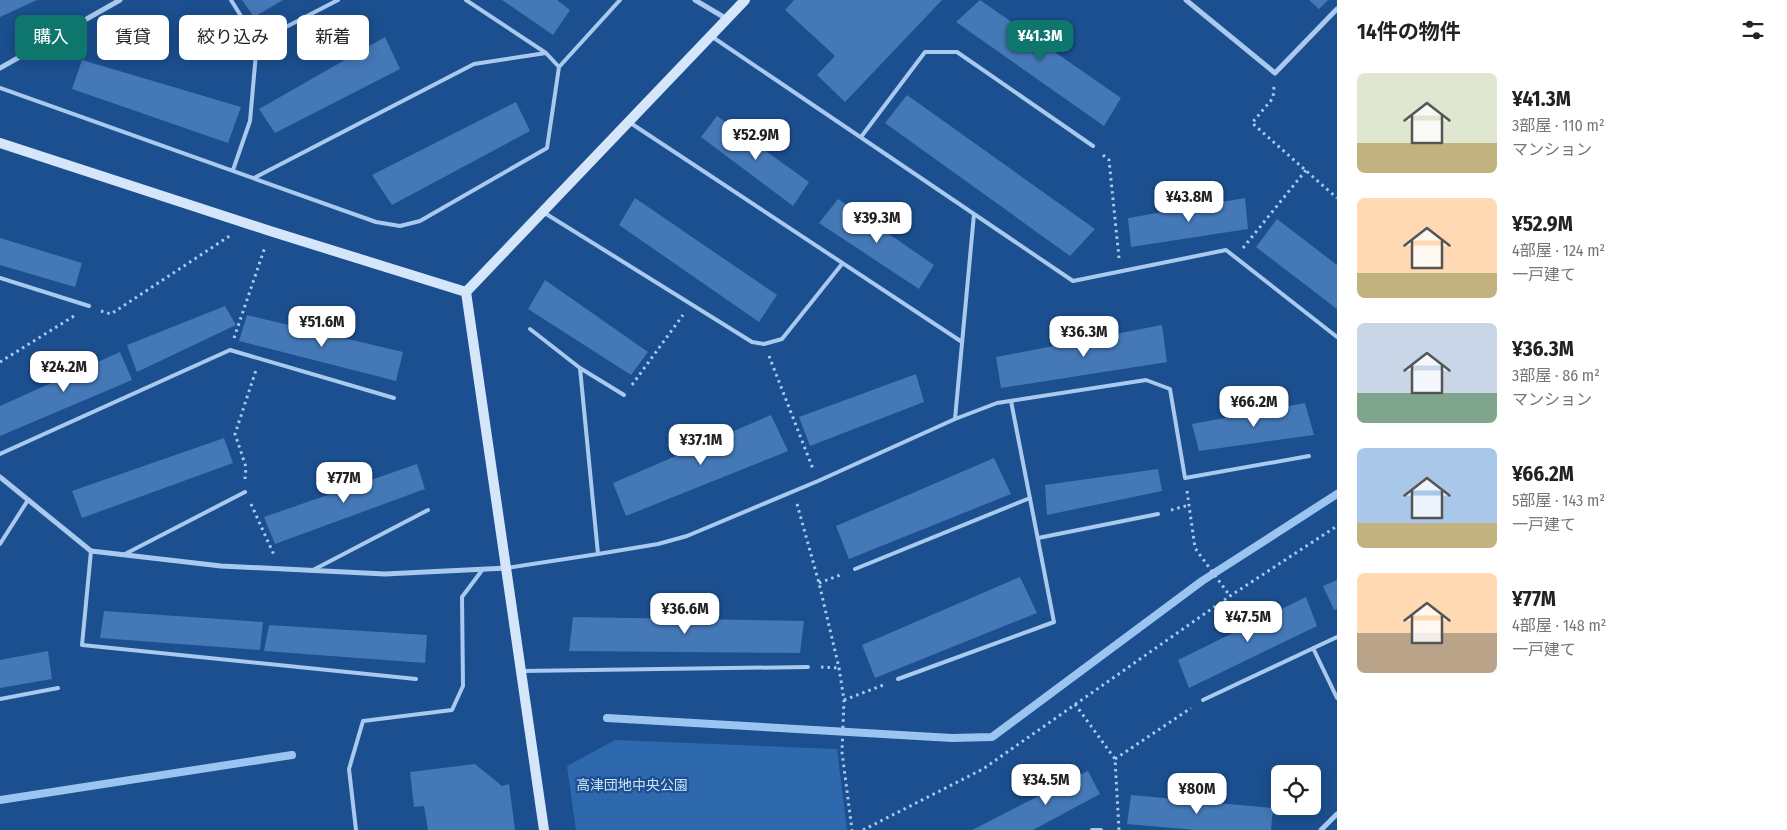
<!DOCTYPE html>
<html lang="ja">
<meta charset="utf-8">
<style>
:root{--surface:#fff;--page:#f6f6f6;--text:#222;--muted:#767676;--accent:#0f766e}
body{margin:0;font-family:"Fira Sans Condensed","Noto Sans JP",sans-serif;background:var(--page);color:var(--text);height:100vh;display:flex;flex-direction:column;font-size:19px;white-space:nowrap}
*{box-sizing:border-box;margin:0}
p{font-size:16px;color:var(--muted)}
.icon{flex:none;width:28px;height:28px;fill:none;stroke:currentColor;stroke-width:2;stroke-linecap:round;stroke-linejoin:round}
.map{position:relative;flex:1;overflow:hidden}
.drawer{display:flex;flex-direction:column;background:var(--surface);width:450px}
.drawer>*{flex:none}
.guide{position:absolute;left:15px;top:15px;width:475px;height:45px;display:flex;gap:10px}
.fabs{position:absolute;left:1271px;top:765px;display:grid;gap:10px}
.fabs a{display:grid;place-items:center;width:50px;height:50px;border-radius:8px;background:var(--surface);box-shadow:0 2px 12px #0003;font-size:25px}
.price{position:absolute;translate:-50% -42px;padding:0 11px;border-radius:10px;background:#fff;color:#222;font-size:16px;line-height:32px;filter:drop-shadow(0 1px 2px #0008)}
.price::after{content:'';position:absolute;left:50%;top:30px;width:15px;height:11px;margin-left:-8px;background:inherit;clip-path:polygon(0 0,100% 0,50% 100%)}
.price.selected{background:var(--accent);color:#fff}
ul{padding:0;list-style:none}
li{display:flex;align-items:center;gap:15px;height:125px;padding:0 20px}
li span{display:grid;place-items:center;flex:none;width:140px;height:100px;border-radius:8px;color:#555}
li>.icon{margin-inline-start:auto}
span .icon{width:60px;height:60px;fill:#fffc;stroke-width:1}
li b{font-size:21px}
h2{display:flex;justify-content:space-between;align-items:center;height:60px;padding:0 20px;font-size:21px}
.tag{padding:0 18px;border-radius:8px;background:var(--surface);box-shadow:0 2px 12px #0003;font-size:18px;line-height:45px}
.tag.selected{background:var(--accent);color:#fff}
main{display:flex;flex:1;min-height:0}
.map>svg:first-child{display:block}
.green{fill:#2e69ad}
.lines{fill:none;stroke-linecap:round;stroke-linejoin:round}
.stream{stroke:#9cc4f0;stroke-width:8}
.building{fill:#4478b7}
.path{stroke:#a9c9ee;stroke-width:3;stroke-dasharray:2.5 4;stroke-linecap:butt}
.lane{stroke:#a9c9ee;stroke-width:4}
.street{stroke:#a9c9ee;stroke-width:5}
.secondary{stroke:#d6e6fa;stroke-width:10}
.labels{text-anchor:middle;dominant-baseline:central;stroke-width:4.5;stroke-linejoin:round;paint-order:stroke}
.park-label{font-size:14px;fill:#cfe3fa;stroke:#1b4f8f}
</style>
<main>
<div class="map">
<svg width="1337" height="830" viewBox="0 0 1337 830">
<rect width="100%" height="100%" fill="#1b4f8f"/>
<path class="green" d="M615 740 837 749 847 830H576L567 766Z"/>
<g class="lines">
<path class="stream" d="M607 718 952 738 992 737 1202 581 1337 494
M0 800 292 755"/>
</g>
<path class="building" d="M0 0H37L0 17Z
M242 0H283L254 17Z
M502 0H557L570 10 553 35Z
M794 0H942L845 102 817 75 835 56 785 10Z
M980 0 1121 98 1104 126 956 22Z
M1309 0H1328L1319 9Z
M385 37 400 69 275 133 259 109Z
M82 60 241 107 228 143 72 89Z
M907 95 1095 229 1070 256 885 123Z
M516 102 530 131 392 205 372 175Z
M717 116 809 182 793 206 701 137Z
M635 198 777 295 759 322 619 225Z
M1245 198 1248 229 1131 247 1128 218Z
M838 199 934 265 919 289 819 223Z
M1277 219 1337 265V309L1256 247Z
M0 238 82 263 75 287 0 265Z
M545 280 648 352 631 375 528 309Z
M225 306 236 325 137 372 127 345Z
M247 315 403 352 396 381 239 341Z
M1162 325 1167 362 1001 388 996 357Z
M120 352 132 380 0 436V406Z
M916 374 924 402 810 446 799 417Z
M1305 403 1314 435 1199 451 1192 424Z
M771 415 788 451 626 516 613 483Z
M224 438 233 463 82 518 72 491Z
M994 458 1011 494 849 559 836 526Z
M417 464 425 489 275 544 264 517Z
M1158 469 1162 491 1047 515 1045 485Z
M1020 577 1037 613 875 678 862 645Z
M1337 580V609L1334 610 1323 586Z
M1306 597 1317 626 1189 688 1178 660Z
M104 611 263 622 260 650 100 638Z
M573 617 804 621 800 653 569 651Z
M269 625 427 635 425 663 264 651Z
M48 651 52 679 0 688V660Z
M475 764 502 786 509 784 515 830H428L424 806 414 807 410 772Z
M1088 771 1100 794 1033 830H972Z
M1131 795 1273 808 1271 830H1196L1127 824Z"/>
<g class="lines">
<path class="path" d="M1274 87 1273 98 1252 123 1337 198
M1103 155 1109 160 1119 258
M1243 248 1306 170
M101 311 111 314 231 235
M234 338 265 247
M769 356 813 469
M0 362 74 316
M632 385 683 315
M245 479 246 467 235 434 256 370
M1187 491 1195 548 1230 596
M251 504 274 555
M797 504 819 583 839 668 844 700 842 752 852 830
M1171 510 1189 505
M819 583 843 574
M821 667 839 668
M844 700 886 684
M1075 704 1115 759 1119 830
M1115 759 1191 708
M863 830 983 769 1230 596 1337 526"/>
<path class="lane" d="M231 0 257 42
M466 0 546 53 559 67
M711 36 1073 281 1226 250 1337 337
M0 88 376 222 400 226 420 221 547 148 559 67 620 0
M629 122 962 342
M861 137 925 52H957L1093 146
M233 170 250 121 257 42 338 0
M254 178 474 64 546 53
M543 212 752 342 764 344 782 339 842 264
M0 278 89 306
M530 329 580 368 624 395
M580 368 598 554
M955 419 974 214
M0 454 230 350 394 398
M1038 538 1158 514
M0 544 28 500
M91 551 82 645 416 679
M125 554 245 492
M507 568 598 554 658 544 687 536 818 481 955 419 997 403 1146 380 1170 389 1185 478 1309 456
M855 569 1030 498
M313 570 428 510
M1313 648 1337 698
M522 671 808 667
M898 679 1054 622 1011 401
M0 699 58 688
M1203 700 1337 637
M356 830 349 769 363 721 452 710 463 686 462 597 483 569
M1092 830H1101"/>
<path class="street" d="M695 0 727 19
M1186 0 1275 73 1337 9
M0 68 120 0
M0 477 91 551 221 566 385 574 507 568
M1321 830 1337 814"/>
<path class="secondary" d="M0 143 270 231 466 292
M466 292 544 830
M466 292 745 0"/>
</g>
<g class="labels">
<g class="park-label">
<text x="632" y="785">高津団地中央公園</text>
</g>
</g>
</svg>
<div class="fabs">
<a><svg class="icon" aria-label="locate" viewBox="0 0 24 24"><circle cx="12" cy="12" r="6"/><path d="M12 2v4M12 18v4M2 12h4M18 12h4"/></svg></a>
</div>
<b class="price selected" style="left:1040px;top:62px">¥41.3M</b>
<b class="price" style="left:756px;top:161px">¥52.9M</b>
<b class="price" style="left:1189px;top:223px">¥43.8M</b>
<b class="price" style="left:877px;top:244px">¥39.3M</b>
<b class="price" style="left:322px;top:348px">¥51.6M</b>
<b class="price" style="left:1084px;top:358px">¥36.3M</b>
<b class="price" style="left:64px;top:393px">¥24.2M</b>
<b class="price" style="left:1254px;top:428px">¥66.2M</b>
<b class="price" style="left:701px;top:466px">¥37.1M</b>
<b class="price" style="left:344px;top:504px">¥77M</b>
<b class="price" style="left:685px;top:635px">¥36.6M</b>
<b class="price" style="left:1248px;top:643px">¥47.5M</b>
<b class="price" style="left:1046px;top:806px">¥34.5M</b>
<b class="price" style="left:1197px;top:815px">¥80M</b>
<div class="guide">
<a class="tag selected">購入</a>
<a class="tag">賃貸</a>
<a class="tag">絞り込み</a>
<a class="tag">新着</a>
</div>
</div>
<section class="drawer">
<h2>14件の物件<svg class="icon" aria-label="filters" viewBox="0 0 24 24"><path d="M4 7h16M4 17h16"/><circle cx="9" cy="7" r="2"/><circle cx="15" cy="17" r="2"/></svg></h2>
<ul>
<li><span style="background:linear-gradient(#dfe7d0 70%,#c2b280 0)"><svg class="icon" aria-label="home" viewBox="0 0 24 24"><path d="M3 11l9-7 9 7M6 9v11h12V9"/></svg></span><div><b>¥41.3M</b><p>3部屋 · 110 m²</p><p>マンション</p></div></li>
<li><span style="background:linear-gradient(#ffd9b3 75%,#c2b280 0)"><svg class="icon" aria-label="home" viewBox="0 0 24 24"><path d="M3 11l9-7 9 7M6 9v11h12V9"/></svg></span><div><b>¥52.9M</b><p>4部屋 · 124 m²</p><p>一戸建て</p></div></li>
<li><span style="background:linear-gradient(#c9d6e8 70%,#7fa58c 0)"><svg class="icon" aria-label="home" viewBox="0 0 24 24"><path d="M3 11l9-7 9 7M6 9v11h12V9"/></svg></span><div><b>¥36.3M</b><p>3部屋 · 86 m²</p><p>マンション</p></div></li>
<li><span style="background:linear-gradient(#a9c7e8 75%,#c2b280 0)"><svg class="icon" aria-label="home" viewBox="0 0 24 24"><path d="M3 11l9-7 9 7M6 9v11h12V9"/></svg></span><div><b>¥66.2M</b><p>5部屋 · 143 m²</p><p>一戸建て</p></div></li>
<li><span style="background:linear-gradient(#ffd9b3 60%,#b9a48a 0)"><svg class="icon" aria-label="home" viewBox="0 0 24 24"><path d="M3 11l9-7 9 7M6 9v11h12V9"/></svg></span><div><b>¥77M</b><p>4部屋 · 148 m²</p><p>一戸建て</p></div></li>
</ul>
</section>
</main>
